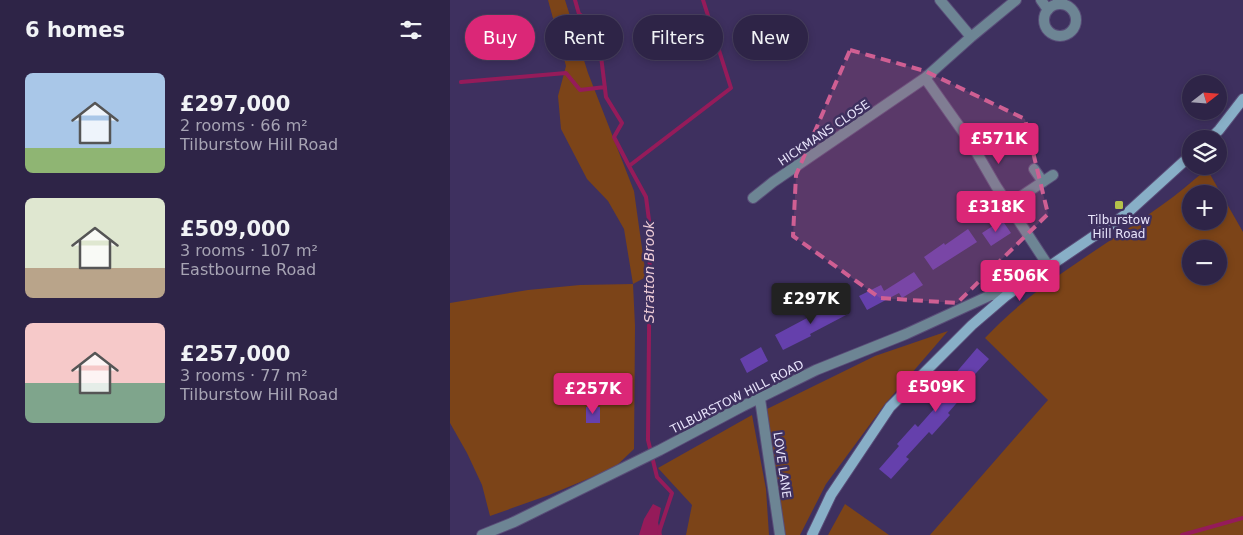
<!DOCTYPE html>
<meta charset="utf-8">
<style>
:root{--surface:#2e2447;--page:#3a3052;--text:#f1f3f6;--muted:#a7a4b4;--line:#494160;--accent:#db2777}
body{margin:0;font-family:"DejaVu Sans",sans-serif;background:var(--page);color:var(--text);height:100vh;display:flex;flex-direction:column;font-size:19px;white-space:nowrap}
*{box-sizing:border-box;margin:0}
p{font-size:16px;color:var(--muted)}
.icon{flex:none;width:28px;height:28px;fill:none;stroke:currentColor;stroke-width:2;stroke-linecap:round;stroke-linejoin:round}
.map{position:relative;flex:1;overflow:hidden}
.drawer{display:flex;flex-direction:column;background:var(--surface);width:450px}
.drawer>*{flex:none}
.hud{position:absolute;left:15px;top:15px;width:475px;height:45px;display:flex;gap:10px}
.needle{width:32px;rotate:73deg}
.fabs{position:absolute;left:732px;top:75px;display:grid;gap:10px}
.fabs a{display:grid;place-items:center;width:45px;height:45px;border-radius:50%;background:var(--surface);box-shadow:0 2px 8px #0003,0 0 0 1px var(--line);font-size:25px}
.price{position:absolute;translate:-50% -42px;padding:0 11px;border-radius:5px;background:var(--accent);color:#fff;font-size:16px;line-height:32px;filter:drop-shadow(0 1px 2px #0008)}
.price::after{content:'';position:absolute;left:50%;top:30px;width:15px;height:11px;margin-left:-8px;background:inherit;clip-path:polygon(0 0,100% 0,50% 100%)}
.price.selected{background:#222;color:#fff}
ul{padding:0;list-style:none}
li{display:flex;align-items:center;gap:15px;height:125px;padding:0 25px}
li span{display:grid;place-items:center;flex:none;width:140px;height:100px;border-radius:8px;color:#555}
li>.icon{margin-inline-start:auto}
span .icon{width:60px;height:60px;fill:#fffc;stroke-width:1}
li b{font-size:21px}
h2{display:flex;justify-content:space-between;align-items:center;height:60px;padding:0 25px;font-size:21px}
.tag{padding:0 18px;border-radius:22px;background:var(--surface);box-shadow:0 2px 8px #0003,0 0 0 1px var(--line);font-size:18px;line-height:45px}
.tag.selected{background:var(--accent);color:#fff}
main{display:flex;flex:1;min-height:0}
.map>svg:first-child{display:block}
.green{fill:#7c4418;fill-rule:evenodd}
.water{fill:#951b5a}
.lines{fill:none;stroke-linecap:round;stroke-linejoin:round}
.stream{stroke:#951b5a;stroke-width:4}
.building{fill:#6540ac}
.street-casing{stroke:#594d78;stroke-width:12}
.secondary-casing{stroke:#594d78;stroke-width:12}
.street{stroke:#6d8594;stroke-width:10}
.secondary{stroke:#88afc7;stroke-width:10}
.marked{fill:#cf5f93;fill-opacity:0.2;stroke:#cf5f93;stroke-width:4;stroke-dasharray:10 6;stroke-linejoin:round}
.poi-dot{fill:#b5c24a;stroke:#3e305f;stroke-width:2}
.labels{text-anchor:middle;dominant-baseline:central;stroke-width:5;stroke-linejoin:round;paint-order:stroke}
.street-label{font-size:12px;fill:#e8e4fb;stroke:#3e305f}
.poi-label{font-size:12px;fill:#e8e4fb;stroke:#3e305f}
.water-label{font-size:14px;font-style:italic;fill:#edccd7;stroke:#3e305f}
</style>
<main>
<section class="drawer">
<h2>6 homes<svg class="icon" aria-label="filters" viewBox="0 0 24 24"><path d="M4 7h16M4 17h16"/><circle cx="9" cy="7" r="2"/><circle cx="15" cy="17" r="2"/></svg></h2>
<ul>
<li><span style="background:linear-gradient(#a9c7e8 75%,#8fb573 0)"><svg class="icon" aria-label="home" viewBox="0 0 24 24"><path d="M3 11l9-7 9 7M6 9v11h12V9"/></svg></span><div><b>£297,000</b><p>2 rooms · 66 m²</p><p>Tilburstow Hill Road</p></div></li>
<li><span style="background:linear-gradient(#dfe7d0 70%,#b9a48a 0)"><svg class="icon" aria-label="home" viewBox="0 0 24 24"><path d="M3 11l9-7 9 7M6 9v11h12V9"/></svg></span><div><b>£509,000</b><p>3 rooms · 107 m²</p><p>Eastbourne Road</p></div></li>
<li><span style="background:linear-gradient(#f6c9c9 60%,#7fa58c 0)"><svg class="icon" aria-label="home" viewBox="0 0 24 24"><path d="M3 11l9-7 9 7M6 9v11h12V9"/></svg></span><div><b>£257,000</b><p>3 rooms · 77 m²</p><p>Tilburstow Hill Road</p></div></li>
</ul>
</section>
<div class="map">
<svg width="793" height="535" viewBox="0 0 793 535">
<rect width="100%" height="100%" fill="#3e305f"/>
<path class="green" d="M98 0H115L138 73 184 191 196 277 183 284 185 326 184 449 164 468 99 495 40 516 32 485 17 453 0 423V303L78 290 130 285 183 284 174 229 158 201 137 179 111 129 108 96 116 66Z
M757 169 793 232V535H480L598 400 535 338C585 284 653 248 712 205 728 194 742 181 757 169ZM741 194H769V221H741ZM741 249H769V276H741Z
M498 331 435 404 376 484 350 535H334L317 409 425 356Z
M302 415 316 489 319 535H236L242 505 208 468Z
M395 504 439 535H378Z"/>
<path class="water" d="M203 504 211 508 208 523 212 535H189L194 519Z"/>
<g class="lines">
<path class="stream" d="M125 0 129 14 155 32 151 56 156 97 172 123 164 137 179 166
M11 82 116 73 130 90 155 87
M209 535 210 529 222 493 207 477 198 440 200 228 196 197 179 166 281 88 253 0
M732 535 793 518"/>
</g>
<path class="building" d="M552 220 561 233 541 246 532 233Z
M518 229 527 242 483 270 474 257 494 243 495 245Z
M464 272 473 285 452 298 449 293 417 310 409 296 431 285 434 291Z
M391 300 398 314 360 334 361 336 333 350 325 335Z
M311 347 318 361 297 373 290 359Z
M527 348 539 359 515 385 519 389 498 413 500 415 482 435 479 432 456 457 459 459 441 479 429 469 449 446 447 444 465 424 468 427 492 400 487 395Z
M136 407H150V423H136Z"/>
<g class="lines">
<defs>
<path id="street" d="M490 0 521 37
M591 0 598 10
M594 20a16 16 0 1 1 32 0a16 16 0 1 1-32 0Z
M475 78 521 143 546 186 599 267
M584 169 593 182
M303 198 323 182 475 78 521 37 566 0
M558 205 603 175
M310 399 330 535
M32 535 64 522 210 450 293 406 366 370 456 334 541 295H557"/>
<path id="secondary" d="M760 139 769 130 793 99
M362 535 381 495 440 407 522 325 557 295 675 215 741 155"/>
</defs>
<use href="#street" class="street-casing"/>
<use href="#secondary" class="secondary-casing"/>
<use href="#street" class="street"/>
<use href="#secondary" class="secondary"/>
</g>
<path class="marked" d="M400 50 475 71 575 119 598 214 507 303 430 298 343 236 346 175Z"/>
<rect class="poi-dot" x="664" y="200" width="10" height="10" rx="2.5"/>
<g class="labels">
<g class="street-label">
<text transform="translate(374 133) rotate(-34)">HICKMANS CLOSE</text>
<text transform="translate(287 397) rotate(-27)">TILBURSTOW HILL ROAD</text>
<text transform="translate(332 465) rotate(82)">LOVE LANE</text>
</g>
<g class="poi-label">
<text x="669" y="220">Tilburstow<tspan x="669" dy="14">Hill Road</tspan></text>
</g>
<g class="water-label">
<text transform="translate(199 272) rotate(-90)">Stratton Brook</text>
</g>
</g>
</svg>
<div class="fabs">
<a><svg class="needle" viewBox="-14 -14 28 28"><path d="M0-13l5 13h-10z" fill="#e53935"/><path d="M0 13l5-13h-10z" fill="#a7a4b4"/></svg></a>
<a><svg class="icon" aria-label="layers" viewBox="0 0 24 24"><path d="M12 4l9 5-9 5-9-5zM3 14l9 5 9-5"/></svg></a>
<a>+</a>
<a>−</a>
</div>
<b class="price" style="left:549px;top:165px">£571K</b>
<b class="price" style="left:546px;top:233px">£318K</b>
<b class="price" style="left:570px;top:302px">£506K</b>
<b class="price selected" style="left:361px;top:325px">£297K</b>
<b class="price" style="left:486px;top:413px">£509K</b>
<b class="price" style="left:143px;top:415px">£257K</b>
<div class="hud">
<a class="tag selected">Buy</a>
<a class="tag">Rent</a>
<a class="tag">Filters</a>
<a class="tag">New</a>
</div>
</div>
</main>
